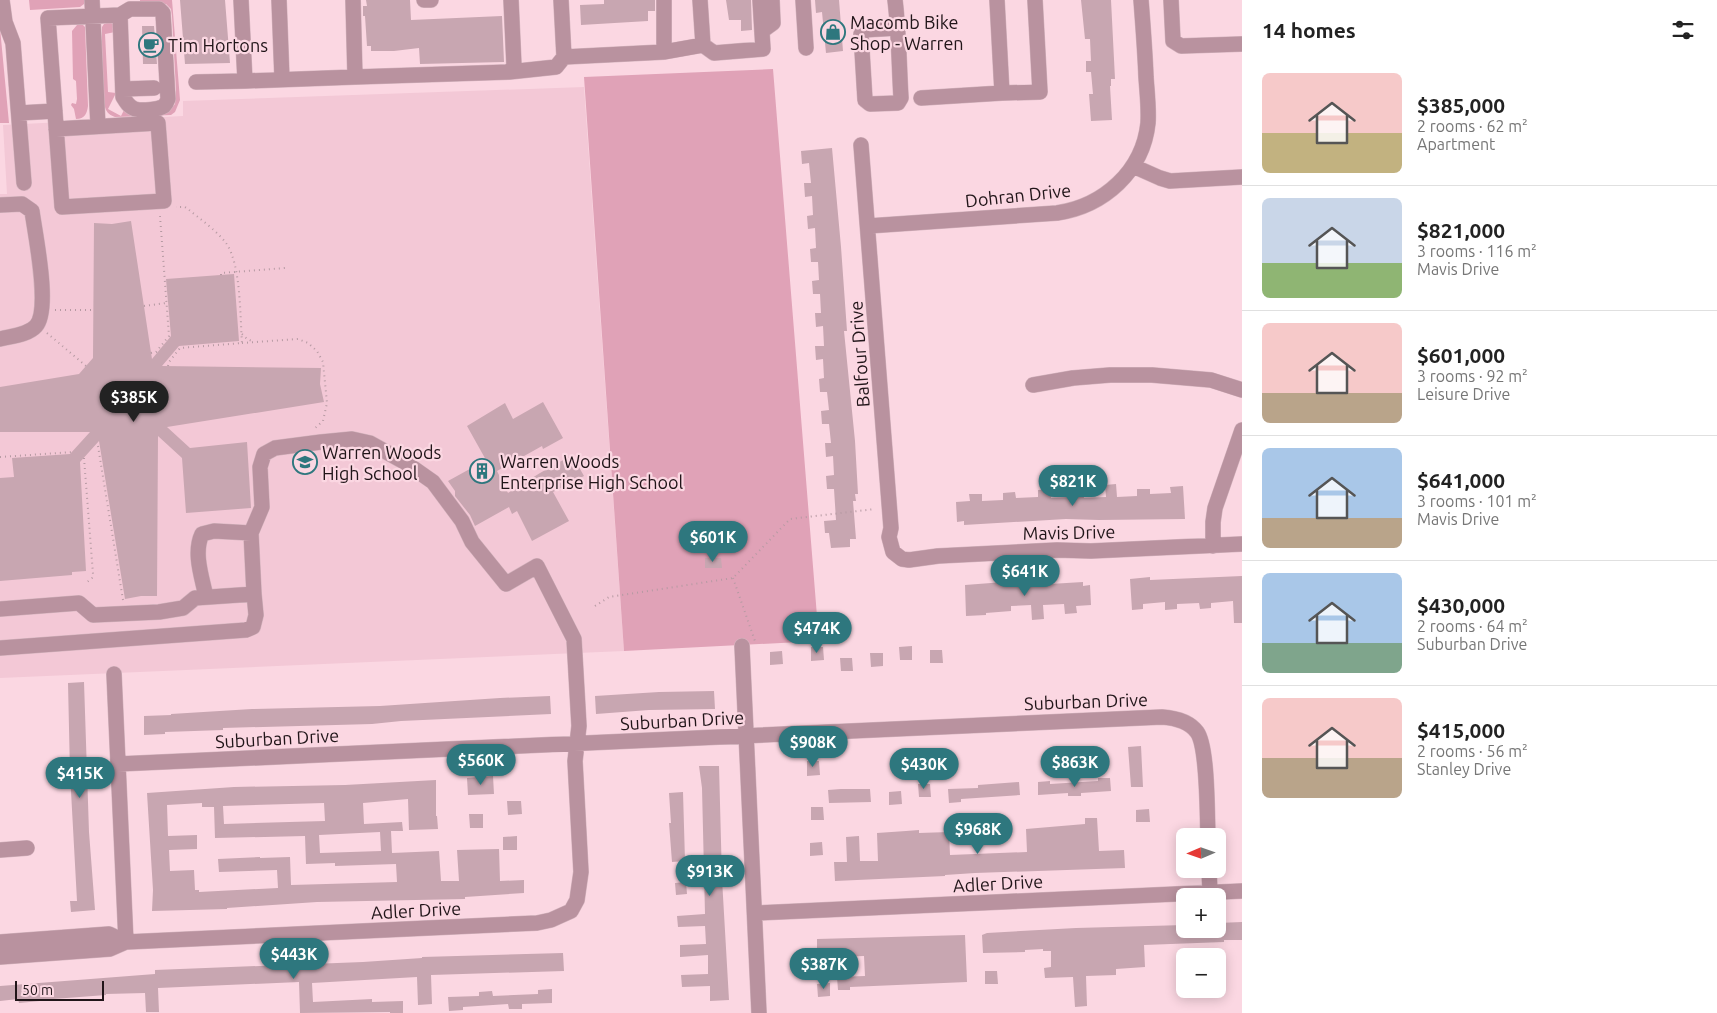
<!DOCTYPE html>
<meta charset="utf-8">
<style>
:root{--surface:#fff;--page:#f6f6f6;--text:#222;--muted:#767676;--line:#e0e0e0;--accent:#2e777e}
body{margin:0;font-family:Ubuntu,sans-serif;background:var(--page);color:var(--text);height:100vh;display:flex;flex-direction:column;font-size:19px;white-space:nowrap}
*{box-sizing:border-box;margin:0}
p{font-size:16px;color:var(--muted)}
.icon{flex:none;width:28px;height:28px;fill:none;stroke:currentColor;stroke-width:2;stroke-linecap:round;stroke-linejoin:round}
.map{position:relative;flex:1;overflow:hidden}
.panel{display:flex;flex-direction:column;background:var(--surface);width:475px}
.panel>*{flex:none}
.needle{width:32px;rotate:268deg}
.tools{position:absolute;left:1176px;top:828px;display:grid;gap:10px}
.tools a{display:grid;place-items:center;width:50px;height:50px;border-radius:8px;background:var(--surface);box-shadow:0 2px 12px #0003;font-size:25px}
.scale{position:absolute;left:15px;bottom:12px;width:89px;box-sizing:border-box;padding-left:5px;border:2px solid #211519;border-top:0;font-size:14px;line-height:18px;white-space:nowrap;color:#211519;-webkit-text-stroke:4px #fbd7e2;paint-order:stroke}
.price{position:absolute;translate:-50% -42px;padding:0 11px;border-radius:18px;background:var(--accent);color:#fff;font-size:16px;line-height:32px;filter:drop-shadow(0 1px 2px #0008)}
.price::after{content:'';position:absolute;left:50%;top:30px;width:15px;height:11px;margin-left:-8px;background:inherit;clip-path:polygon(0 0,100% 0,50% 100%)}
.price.current{background:#222;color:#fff}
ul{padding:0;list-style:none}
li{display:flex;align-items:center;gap:15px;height:125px;padding:0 20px}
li+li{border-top:1px solid var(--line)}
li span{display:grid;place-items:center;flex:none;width:140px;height:100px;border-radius:8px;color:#555}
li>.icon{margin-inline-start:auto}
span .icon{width:60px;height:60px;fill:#fffc;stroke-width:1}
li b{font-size:21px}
h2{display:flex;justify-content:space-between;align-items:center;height:60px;padding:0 20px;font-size:21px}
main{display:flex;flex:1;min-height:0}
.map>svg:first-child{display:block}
.built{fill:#f3c8d6}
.green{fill:#e0a2b7}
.building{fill:#c8a6b1;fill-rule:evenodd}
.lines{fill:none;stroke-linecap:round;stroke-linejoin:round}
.minor-casing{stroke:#d4b4be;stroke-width:16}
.path{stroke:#b69aa3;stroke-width:2;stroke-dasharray:1 4;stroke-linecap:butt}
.minor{stroke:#b9929f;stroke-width:15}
.labels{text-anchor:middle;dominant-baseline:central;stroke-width:4.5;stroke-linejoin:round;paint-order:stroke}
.poi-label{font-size:18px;fill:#211519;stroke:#fbd7e2;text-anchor:start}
.street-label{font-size:18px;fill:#211519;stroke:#fbd7e2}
</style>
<main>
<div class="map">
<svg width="1242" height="1013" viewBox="0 0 1242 1013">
<rect width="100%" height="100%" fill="#fbd7e2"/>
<path class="built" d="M584 87 624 651 0 678V194H7L3 125 183 116V101Z"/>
<path class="green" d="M29 0H84V4L80 7 30 10Z
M140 0H172L180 100 175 112 171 115 115 117C112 116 108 114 106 110 102 101 102 40 102 27L104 24 110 22 114 25 115 32 105 34 108 92 116 93 108 109 121 116 125 108 169 111 175 104 176 90 172 16 171 9 166 4H140Z
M81 23 85 27 88 106C87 113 85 119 76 119L74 109 71 105 72 103 76 104 77 99 76 81 73 79 72 31 77 25Z
M0 28 9 123H0Z
M773 69 819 641 624 651 584 77Z"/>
<path class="building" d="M180 0H225L230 63 185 64Z
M366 0H410L411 20 502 16 504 62 420 64 419 48 394 51H371V46H367L365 16H363V6H367Z
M604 0H655V11H648V21L581 25 580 5 604 4Z
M726 0H751L752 30 741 31V20H729Z
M815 0H839L843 51 826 53 822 12 816 13Z
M1081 0H1111L1115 79H1111V86H1110L1112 120 1091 121 1089 94H1093L1091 72H1086V61H1091L1090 39H1085Z
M142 26H154L157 64H143Z
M832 148 841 247 847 331H844L855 441 858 494H855L856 501H853L856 539H850V547L831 548 829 533H825L824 521 836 520 834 489H827L826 476 834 475 833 456 826 457 825 443H831L829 424H822L821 411 829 410 827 392H820L819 379 824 378 823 359 816 360 815 346H824L823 326 816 327 815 313H821L820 294H813L812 281 819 280 818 262H811L810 249 816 248 815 228 808 229 807 216 813 215 812 196 805 197 804 183H811L809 163 802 164 801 151Z
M131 221 152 359 171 336 166 279 234 274 239 341 179 346 162 366 321 368 320 384 324 402 167 427 190 448 247 442 251 508 186 513 182 458 158 436 157 596H141L125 599 99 441 80 462 86 571 72 572V575L0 581V478L14 477 12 458 70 454 90 432H0V387L79 374 93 358 94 223 112 224Z
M543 402 563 438 543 449 542 446 497 471 508 493 540 473 572 455 584 476 553 492 569 521 532 541 517 511 512 514 509 507 475 526 470 515 455 496V491L448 481 486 460 467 426 505 403 513 419Z
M1116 484 1117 497 1137 496V489H1150V494L1171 493 1170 487 1183 486 1185 519 1099 520 1066 519 964 525V521L957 522 956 502 970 501 969 494H982V501L1003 500V493L1015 492 1016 498 1038 497V490L1050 489 1051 498 1071 497V490L1083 489 1084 498 1106 497 1105 485Z
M705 558H721L722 568H705Z
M1242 576V623H1234L1233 601 1211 603V608L1200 609 1199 603 1177 604V609L1165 610V602L1143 604V609L1132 610 1130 579 1150 577V580Z
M1017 581 1018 583 1050 581V584L1083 582V586L1090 585 1091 605 1076 606 1077 613 1065 614 1064 604 1043 605 1044 619 1032 620 1031 605 1011 606V611L986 613V615L966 616 965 585Z
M912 646V660H900L899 647Z
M811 647H823L824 660 811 661Z
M930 650H942L943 663H930Z
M782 651 783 664 770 665V652Z
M870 653H883V666L871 667Z
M840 658H852L853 671H841Z
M84 682 89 832 95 910 71 912 70 901H77L70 773 68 683Z
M714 691 715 709 649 710 596 714 595 696 659 692Z
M550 696 551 714 401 721 372 724 223 728V730L165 732V734L144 735V716L171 715V714L252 709 380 706 500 698Z
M1141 746 1143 787H1131L1128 747Z
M807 761H819L820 775 807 776Z
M699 766H719L722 879 729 1000 710 1001V986L682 987 681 975 708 974V955L680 957V945L706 944 705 926 678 927 677 916 705 914 702 788Z
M493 776 494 794 468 795 467 778Z
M1098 778H1110L1111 791 1081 793V796H1068V793L1038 795V782L1050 781V784L1098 781Z
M436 780V816H437L438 829 409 830 408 799 363 803 364 824 402 822 403 831H391L392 853 439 851 441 881H459L457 850 499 849 500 881 524 880V893L465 897V899L317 902 227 908V909L152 911 153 890 147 793 234 787 345 785ZM202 803V807H214L215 838 305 836 306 864 335 863V866L396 864 397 882 291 885 290 857 260 858V857L218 859 219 872 277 870 278 888 199 892V890H195L194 870 170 871 169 850 197 849V835L168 836 167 805ZM324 803 325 821 224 824 223 806ZM380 832 381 851 320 853 319 835Z
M1019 782 1020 795 961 799V802L949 803 948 789 978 788V785Z
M918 784H930L931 797H919Z
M841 789H870L871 802 829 803 828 790Z
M901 791 902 804 889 805V792Z
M683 792 685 861 672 862 669 823H671L669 793Z
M507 801H521L522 814 508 815Z
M811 807H823L824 820H811Z
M1149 809 1150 822H1136V810Z
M469 814H483V828H470Z
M1008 818V832L979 833V836L967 837 966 824 995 822V819Z
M1085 818H1097L1099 851 1124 850 1125 868 975 873 945 875V876L835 881 834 862H847L846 837 859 836 860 861H878L877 833 906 831 919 830V833L949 832 950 855 1027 852 1026 829 1085 824Z
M517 836V850H503V837Z
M822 842 823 855 810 856V843Z
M686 882 687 894 676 895 675 883Z
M1242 922V940H1224V942L1144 945 1145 967 1116 969V975L1086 976 1087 1006 1075 1007 1073 977 1045 978 1044 968 1051 967V951H1043V949L1025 950V952L983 953 982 935 987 933 1076 928 1185 925V929H1218V923Z
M965 935 967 982 850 987V990H838L837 977 865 976 864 956 839 957V951L817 952V939Z
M563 953 564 971 431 975 432 1004 418 1005 417 977 312 983 313 1002 372 999V1002L403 1001V1013H390V1012L300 1013 299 982 158 988 159 1012H146L145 993 106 994V995L40 1000V1001L19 1003 18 999 0 1001V986L155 974V970L363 962 422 958V957Z
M985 971H997L998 984H985Z
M830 983V996L818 997 817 984Z
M552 989V1003L522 1004V1009H509L508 1004 463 1007V1010L449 1011 448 997 479 996V992L492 991 493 996 538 994V990Z"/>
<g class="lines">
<defs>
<path id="minor" d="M2 0 5 22 13 43 24 183
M92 0 98 126
M279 0 282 79
M353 0 355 77 509 72 514 66 511 0
M424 0H431
M561 0 564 57 664 52V0
M700 0 703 45
M803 0 806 48
M895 0C899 32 899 66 901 98L898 103 870 104 865 100 861 34 863 30 898 28
M1171 0 1173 41 1181 46 1242 44
M762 31 773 23 772 0
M664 52 703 45 714 53 763 49 760 0
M509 72 556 67 564 57
M245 81 355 77
M196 82 245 81 241 0
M123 89 154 88
M1002 93 1040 92 1035 0
M921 98 1002 93 997 0
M19 113 55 111
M56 129 158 123 164 201 62 207 48 18 120 15 130 9H159L163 13 168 99C167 102 166 104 164 106 158 110 141 111 135 109 129 107 126 102 123 97L120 15
M861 145 891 528 889 537 893 552 902 559 909 560 938 556 1057 550 1091 551 1242 544
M1133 166 1160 178 1170 181 1242 177
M0 205 22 204 32 211C35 234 51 309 36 326 28 335 12 336 0 339
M868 226 1057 213C1104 206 1143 171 1148 123 1149 108 1147 92 1146 77 1145 51 1143 26 1141 0
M1033 385 1073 378 1110 375H1152L1211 380 1242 390
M1213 546V522L1215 508 1242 430
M206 597C202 577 193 553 202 534L214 531 251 533
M0 609 79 603 93 615 159 612 183 608 195 598 254 594 256 615 253 627 246 630 0 648
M742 646 759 1013
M114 674 126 942
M118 764 1162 717C1176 718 1189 721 1197 732 1208 747 1207 815 1208 836
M0 850 27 848
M1209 869 1210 893
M755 913 1242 891
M0 942 109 934 126 942
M0 957 110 949 126 942 537 923 551 920 571 911 577 900 581 872 575 761 579 726 574 639 537 566 506 584 472 542 462 521 433 482 406 463 370 443 352 439 321 442 275 448 264 454 260 467 262 507 251 533 254 594"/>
</defs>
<use href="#minor" class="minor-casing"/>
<path class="path" d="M221 275V273L285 268
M144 306 166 303
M55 310H93
M47 333 86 366
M242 334 247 339 252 341
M242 343 298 339 308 343 317 351 323 362 327 403 323 421 314 429
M151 353 156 352 169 336 160 216
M168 366 169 362 180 348 242 343C240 316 241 264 226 243 216 230 200 219 188 209L185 207H176
M98 446 123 600
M0 457 73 452
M84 458 93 574 92 578 85 584
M733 578 756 644
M595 606 609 597 733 578 790 519 875 509"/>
<use href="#minor" class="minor"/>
</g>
<defs>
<symbol id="shop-ring" viewBox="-11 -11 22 22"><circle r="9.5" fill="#fbd7e2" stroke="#2e777e" stroke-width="1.5"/><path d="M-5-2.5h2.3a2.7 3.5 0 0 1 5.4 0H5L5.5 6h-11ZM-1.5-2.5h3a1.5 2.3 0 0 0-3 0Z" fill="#2e777e"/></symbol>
<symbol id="cafe-ring" viewBox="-11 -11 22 22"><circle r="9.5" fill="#fbd7e2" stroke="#2e777e" stroke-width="1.5"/><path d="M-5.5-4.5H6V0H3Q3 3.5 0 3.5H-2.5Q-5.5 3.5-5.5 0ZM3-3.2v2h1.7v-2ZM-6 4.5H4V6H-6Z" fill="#2e777e"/></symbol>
<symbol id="school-ring" viewBox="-11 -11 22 22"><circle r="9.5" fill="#fbd7e2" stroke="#2e777e" stroke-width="1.5"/><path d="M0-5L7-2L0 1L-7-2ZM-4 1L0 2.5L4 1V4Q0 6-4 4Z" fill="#2e777e"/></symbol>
<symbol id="building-ring" viewBox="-11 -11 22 22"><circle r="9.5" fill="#fbd7e2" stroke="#2e777e" stroke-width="1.5"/><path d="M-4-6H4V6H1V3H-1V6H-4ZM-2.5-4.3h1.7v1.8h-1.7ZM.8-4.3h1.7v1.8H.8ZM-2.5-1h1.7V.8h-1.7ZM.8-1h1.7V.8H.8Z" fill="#2e777e"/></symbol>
</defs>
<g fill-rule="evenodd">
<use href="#shop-ring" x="819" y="18" width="28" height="28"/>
<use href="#cafe-ring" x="137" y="31" width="28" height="28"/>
<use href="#school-ring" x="291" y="448" width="28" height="28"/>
<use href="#building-ring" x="468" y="457" width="28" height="28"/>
</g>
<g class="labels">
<g class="poi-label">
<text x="850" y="22">Macomb Bike<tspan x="850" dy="21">Shop - Warren</tspan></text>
<text x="168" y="45">Tim Hortons</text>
<text x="322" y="452">Warren Woods<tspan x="322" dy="21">High School</tspan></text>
<text x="500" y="461">Warren Woods<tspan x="500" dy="21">Enterprise High School</tspan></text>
</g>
<g class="street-label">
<text transform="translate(1018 195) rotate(-6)">Dohran Drive</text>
<text transform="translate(859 354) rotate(-94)">Balfour Drive</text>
<text transform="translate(1069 532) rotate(-1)">Mavis Drive</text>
<text transform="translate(1086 701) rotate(-2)">Suburban Drive</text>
<text transform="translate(682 720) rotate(-3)">Suburban Drive</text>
<text transform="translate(277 738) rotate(-3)">Suburban Drive</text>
<text transform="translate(998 883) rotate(-3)">Adler Drive</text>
<text transform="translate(416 910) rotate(-3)">Adler Drive</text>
</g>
</g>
</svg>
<div class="tools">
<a><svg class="needle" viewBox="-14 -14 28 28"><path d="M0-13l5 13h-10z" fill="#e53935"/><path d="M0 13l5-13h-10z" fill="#767676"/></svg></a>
<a>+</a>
<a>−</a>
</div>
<div class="scale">50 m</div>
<b class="price current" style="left:134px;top:423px">$385K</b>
<b class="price" style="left:1073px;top:507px">$821K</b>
<b class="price" style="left:713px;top:563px">$601K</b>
<b class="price" style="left:1025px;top:597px">$641K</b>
<b class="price" style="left:817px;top:654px">$474K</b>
<b class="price" style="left:813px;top:768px">$908K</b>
<b class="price" style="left:481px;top:786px">$560K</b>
<b class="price" style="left:1075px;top:788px">$863K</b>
<b class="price" style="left:924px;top:790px">$430K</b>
<b class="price" style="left:80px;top:799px">$415K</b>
<b class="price" style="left:978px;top:855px">$968K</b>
<b class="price" style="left:710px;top:897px">$913K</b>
<b class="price" style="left:294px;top:980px">$443K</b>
<b class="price" style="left:824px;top:990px">$387K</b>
</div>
<section class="panel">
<h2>14 homes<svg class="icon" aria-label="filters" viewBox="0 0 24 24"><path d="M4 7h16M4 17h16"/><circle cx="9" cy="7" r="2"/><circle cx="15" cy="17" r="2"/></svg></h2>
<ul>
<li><span style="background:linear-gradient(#f6c9c9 60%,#c2b280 0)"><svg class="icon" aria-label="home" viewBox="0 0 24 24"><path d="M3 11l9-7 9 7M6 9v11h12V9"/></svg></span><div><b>$385,000</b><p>2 rooms · 62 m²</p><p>Apartment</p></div></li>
<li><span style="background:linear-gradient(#c9d6e8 65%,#8fb573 0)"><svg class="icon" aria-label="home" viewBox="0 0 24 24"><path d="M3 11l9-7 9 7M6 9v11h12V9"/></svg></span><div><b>$821,000</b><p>3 rooms · 116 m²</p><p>Mavis Drive</p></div></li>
<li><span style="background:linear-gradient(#f6c9c9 70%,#b9a48a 0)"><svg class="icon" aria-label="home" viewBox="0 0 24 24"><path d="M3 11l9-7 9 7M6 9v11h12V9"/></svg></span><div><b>$601,000</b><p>3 rooms · 92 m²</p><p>Leisure Drive</p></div></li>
<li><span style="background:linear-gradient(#a9c7e8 70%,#b9a48a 0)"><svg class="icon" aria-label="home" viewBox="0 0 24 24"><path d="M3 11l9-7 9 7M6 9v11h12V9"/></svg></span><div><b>$641,000</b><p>3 rooms · 101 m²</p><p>Mavis Drive</p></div></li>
<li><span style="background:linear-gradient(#a9c7e8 70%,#7fa58c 0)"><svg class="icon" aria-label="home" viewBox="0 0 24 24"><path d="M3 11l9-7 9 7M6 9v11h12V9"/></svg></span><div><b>$430,000</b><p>2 rooms · 64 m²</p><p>Suburban Drive</p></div></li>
<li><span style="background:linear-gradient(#f6c9c9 60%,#b9a48a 0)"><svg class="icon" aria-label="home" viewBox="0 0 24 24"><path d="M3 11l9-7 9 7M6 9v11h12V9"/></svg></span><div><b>$415,000</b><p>2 rooms · 56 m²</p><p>Stanley Drive</p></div></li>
</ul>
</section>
</main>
